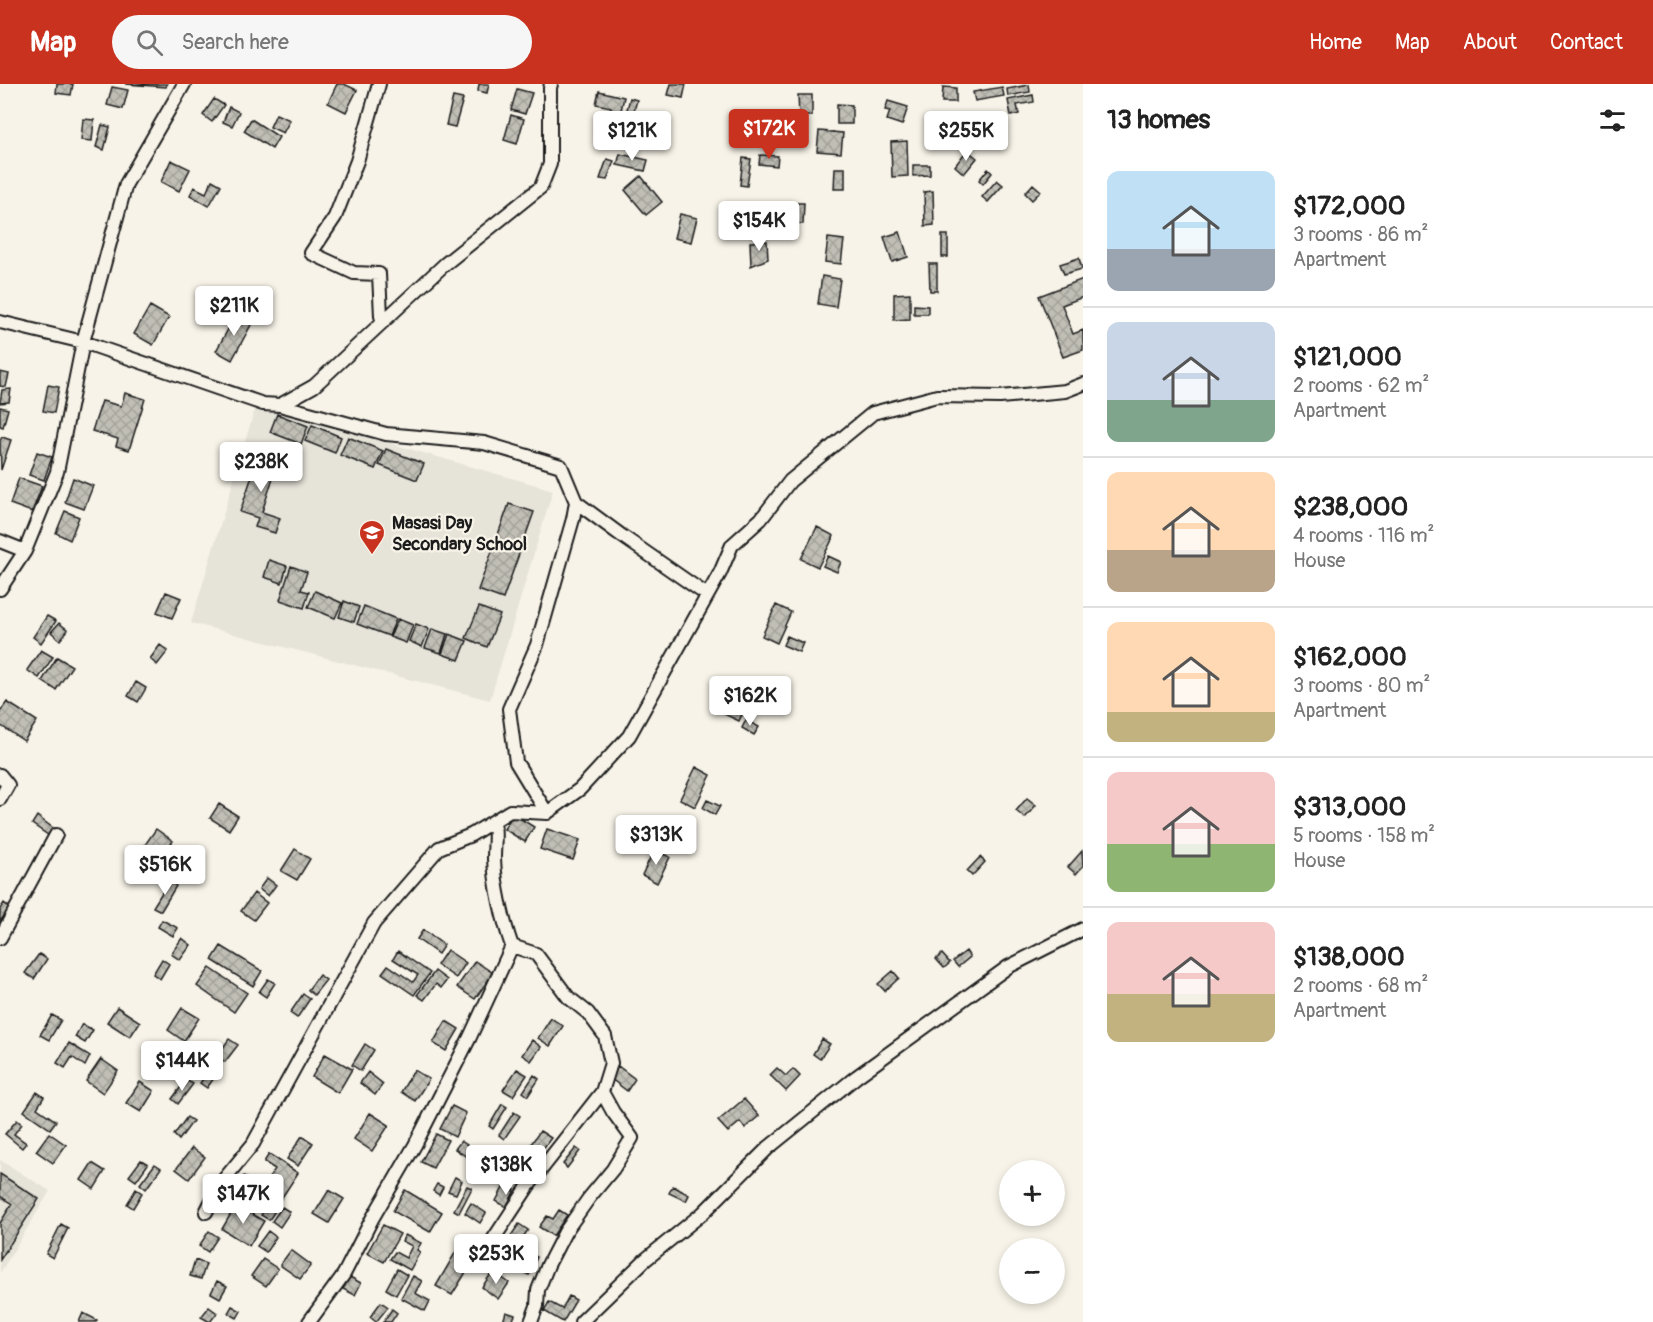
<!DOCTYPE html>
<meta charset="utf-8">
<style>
:root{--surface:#fff;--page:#f6f6f6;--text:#222;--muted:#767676;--line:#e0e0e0;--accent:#c8321e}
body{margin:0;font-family:Pangolin,sans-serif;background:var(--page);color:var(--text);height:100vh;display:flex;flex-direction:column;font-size:22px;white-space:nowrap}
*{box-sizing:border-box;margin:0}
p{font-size:20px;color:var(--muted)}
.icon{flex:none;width:33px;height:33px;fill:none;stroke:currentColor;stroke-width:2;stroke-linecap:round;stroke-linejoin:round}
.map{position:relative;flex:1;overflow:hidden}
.drawer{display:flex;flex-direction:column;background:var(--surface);width:570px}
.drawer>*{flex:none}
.buttons{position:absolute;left:999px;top:1076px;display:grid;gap:12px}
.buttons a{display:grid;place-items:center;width:66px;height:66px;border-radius:50%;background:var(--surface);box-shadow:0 3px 9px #0003;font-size:30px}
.price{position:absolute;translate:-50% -51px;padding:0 14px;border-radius:6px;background:#fff;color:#222;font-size:20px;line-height:39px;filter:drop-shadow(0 2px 3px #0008)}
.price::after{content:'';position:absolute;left:50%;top:36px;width:18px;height:14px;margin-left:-9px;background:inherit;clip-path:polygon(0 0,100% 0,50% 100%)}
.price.active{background:var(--accent);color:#fff}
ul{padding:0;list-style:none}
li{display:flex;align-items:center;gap:18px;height:150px;padding:0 24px}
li+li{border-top:2px solid var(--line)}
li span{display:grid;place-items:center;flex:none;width:168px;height:120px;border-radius:12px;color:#555}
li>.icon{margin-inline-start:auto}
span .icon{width:72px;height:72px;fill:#fffc;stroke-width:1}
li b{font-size:26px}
h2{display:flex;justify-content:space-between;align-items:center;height:72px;padding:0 24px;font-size:26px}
header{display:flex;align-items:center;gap:36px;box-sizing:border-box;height:84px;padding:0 30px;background:var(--accent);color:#fff}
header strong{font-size:28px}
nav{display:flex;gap:33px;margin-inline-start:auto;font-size:21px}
.search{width:420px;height:54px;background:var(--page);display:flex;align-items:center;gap:15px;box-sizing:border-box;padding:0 21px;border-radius:33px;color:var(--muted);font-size:22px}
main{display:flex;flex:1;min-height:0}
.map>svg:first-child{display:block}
.built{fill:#e6e3d9}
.building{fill:url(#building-cross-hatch);stroke:#1c1c1c;stroke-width:1.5}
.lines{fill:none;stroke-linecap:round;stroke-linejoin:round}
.street-casing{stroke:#1c1c1c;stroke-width:16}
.street{stroke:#f7f3e8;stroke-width:12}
.labels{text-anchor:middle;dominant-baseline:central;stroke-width:4.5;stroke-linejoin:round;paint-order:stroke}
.poi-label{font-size:18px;font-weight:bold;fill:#1c1c1c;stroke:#f7f3e8;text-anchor:start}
</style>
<header>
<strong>Map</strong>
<div class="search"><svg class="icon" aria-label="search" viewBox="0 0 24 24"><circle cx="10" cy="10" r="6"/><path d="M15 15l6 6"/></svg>Search here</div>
<nav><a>Home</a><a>Map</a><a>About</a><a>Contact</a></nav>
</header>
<main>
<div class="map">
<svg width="1083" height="1238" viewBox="0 0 1083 1238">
<defs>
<pattern id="building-cross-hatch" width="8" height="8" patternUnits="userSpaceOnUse" patternTransform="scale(1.5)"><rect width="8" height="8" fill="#c0beb5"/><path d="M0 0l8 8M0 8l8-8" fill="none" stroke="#a4a39b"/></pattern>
</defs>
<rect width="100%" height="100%" fill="#f7f3e8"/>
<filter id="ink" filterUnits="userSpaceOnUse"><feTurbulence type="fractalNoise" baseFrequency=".0167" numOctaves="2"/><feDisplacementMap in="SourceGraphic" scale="12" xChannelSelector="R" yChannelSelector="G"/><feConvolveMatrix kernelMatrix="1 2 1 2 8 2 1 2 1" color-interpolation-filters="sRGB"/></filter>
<g filter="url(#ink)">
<path class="built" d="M256 321 553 406 490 616 191 539Z
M0 1076 50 1107 0 1189Z"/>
<path class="building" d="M57 0H73L71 11 56 9Z
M125 0H167L166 3Z
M337 0H344L357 6 346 28 328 19Z
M479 0H489L487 9 478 7Z
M671 0H686L683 14 668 11Z
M1029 1 1030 8 1008 12 1007 5Z
M112 3 128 6 123 25 107 21Z
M943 3 956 4V18H942Z
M1002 3 1004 12 975 17 973 8Z
M517 5 532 9 525 30 511 26Z
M599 7 624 13 617 44 595 40 597 30 609 33 611 23 596 20Z
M798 11H812V32H799Z
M1033 11 1034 18 1017 21 1019 30 1011 32 1008 16Z
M453 13 463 15 455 43 446 41Z
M630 14 637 16 631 38 624 37Z
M214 15 224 21 212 38 203 31Z
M888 17 908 23 902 41 887 36 890 27 885 26Z
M837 20 852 21V40H837Z
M229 23 239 28 232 42 223 38Z
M276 30 290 36 283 49 270 43Z
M511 31 524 35 517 60 504 56Z
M83 35 94 36 92 57 81 56Z
M251 35 279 53 272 65 244 47Z
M746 40 760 41 758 61 745 60Z
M102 41 110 43 104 66 96 63Z
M977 43 989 54 983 60 971 49Z
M819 47 843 49 841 69 817 67Z
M907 57 908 92 892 93 891 58Z
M967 66 977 74 964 90 955 82Z
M620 70 648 76 645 87 617 81Z
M760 71 778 72 777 82 759 80Z
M743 74 751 75 747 102 740 101Z
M607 75 614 77 607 96 600 95Z
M171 76 190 85 179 107 161 98Z
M913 81H930V91L913 92Z
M835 84H845V105H834Z
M988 85 992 89 983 100 979 96Z
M641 92 662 118 646 131 625 106Z
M212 96 221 101 209 122 190 111 194 103 206 109Z
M997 96 1003 101 988 118 982 113Z
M1033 100 1041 107 1032 116 1025 109Z
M933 107 934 141 925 142 924 108Z
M797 119H804L803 140 795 139Z
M680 130 697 134 691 158 674 154Z
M900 148 908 173 892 178 884 153Z
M942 151H948V173H942Z
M828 154 844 156 841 180 825 178Z
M767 157 768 175 751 182 750 158Z
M1079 174 1082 185 1064 190 1060 180Z
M929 180H937V207H930Z
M822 192 840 195 836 223 818 220Z
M1083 195V213L1062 221 1073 250 1083 246V266L1063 273 1039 212Z
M910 209V235L894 236V210Z
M914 221 928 222V230H914Z
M150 222 169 233 153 261 134 250Z
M236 231 252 239 232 276 216 267Z
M0 288 9 290 6 303 0 302Z
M48 301 59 303 54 329 43 327Z
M11 305 9 318 0 319 2 306Z
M125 309 145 315 129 366 116 362 118 355 92 347 102 317 121 322Z
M0 323 8 325 3 343 0 342Z
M277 330 308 342 301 360 270 348Z
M312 341 341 353 335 369 305 357Z
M2 353 11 356 1 386 0 357Z
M348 353 383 367 375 385 340 371Z
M386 365 424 380 417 396 379 381Z
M37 368 52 373 44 396 29 391Z
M260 368 279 375 262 428 280 434 275 449 255 443 258 434 240 428Z
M241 377 249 380 244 392 236 389Z
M19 394 42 402 32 428 10 420Z
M73 394 93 402 84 425 65 418Z
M509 420 534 428 503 515 478 506Z
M65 427 79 433 70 456 56 449Z
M817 443 834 452 818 483 801 475Z
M828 472 841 478 837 488 823 482Z
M269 476 287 482 282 499 264 493Z
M291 482 307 488 301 506 309 508 304 524 280 516Z
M315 507 342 519 335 534 308 523Z
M166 508 181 514 172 534 157 528Z
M344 517 359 523 354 538 339 533Z
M776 521 791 528 777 559 762 552Z
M364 522 396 535 389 552 357 540Z
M479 523 500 531 487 563 466 554Z
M47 532 56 537 41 559 33 553Z
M398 535 413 541 406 559 390 553Z
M59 539 68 546 60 556 51 548Z
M416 540 429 545 422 563 409 557Z
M432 545 447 550 441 569 425 564Z
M449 550 467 557 459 576 442 570Z
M787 552 803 559 799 568 783 561Z
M160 561 168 567 157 581 150 575Z
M41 566 53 573 39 594 27 586Z
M57 573 72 582 56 606 42 597Z
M136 598 146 604 138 618 128 612Z
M737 603 752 609 739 637 724 630Z
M7 618 37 637 24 657 0 641V628Z
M746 636 759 643 754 651 742 644Z
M696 683 711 691 695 723 680 715Z
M1027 714 1036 721 1025 734 1016 727Z
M707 716 720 722 715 731 703 724Z
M219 720 238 732 229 746 210 734Z
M513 730 534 743 525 758 504 745Z
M37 732 53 744 48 751 32 740Z
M156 745 173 757 151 787 135 775Z
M547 745 580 756 573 776 540 765Z
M295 765 310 775 297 796 281 787Z
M654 766 670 773 657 799 642 791Z
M1082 767 1083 782 1076 790 1068 783Z
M980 773 985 778 972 792 967 787Z
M267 794 276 801 268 812 259 805Z
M169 797 176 802 161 827 153 823Z
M254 809 267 819 254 836 241 827Z
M4 819 10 824 0 838V825Z
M162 836 178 844 173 852 158 843Z
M423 846 444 861 438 870 417 855Z
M182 854 191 861 180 876 171 870Z
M221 862 262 887 253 902 212 876Z
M447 866 466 879 456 894 437 881Z
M398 867 430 889 414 911 382 889 388 881 413 898 418 891 393 875Z
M966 867 970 873 958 883 953 877Z
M39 870 47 875 34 895 25 889Z
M942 870 950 879 944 884 936 875Z
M162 875 169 880 160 895 153 890Z
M475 877 493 889 475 915 457 903Z
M210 884 247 909 234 928 197 902Z
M435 887 447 896 441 904 436 900 424 916 417 911Z
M893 887 899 894 885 907 878 900Z
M319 891 326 896 314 911 308 906Z
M268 895 275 899 266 913 259 908Z
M303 910 310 915 297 934 290 929Z
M117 923 140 938 130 953 107 938Z
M182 924 199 934 184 957 168 946Z
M52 931 61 936 49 956 40 951Z
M551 934 563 942 550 962 538 954Z
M446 937 459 945 446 967 433 959Z
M82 940 93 946 85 959 75 953Z
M229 955 238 961 225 978 217 972Z
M822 955 830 960 820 975 813 970Z
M532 956 541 963 531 977 522 971Z
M69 959 90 972 85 982 72 973 65 984 57 979Z
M365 960 374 966 361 987 352 981Z
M325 970 352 985 338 1009 312 993Z
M101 975 118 987 103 1009 86 997Z
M214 979 221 984 207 1004 200 999Z
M618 982 635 995 627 1007 610 994Z
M777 984 786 992 793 985 800 992 786 1007 770 991Z
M517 985 527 991 513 1012 503 1006Z
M414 986 429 995 415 1017 401 1008Z
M368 988 383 1000 375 1011 360 999Z
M534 991 539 995 528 1012 523 1008Z
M186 996 193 1000 178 1020 172 1015Z
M140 998 154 1007 141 1028 126 1019Z
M37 1008 44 1013 37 1024 56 1037 50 1045 24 1027Z
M744 1015 759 1032 745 1044 740 1038 728 1048 718 1037Z
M502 1020 507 1023 493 1045 489 1042Z
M452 1022 466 1029 455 1053 440 1045Z
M514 1028 520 1032 504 1055 499 1051Z
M370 1029 389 1041 372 1067 354 1055Z
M187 1033 193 1037 179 1056 174 1051Z
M17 1036 22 1040 14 1050 26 1059 22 1064 5 1050Z
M540 1047 551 1054 536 1074 526 1067Z
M49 1049 66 1061 53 1079 36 1067Z
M436 1050 448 1056 433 1084 421 1078Z
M302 1052 313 1059 298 1082 287 1075Z
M461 1057 479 1069 473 1077 455 1065Z
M192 1064 205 1073 189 1095 176 1085Z
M576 1064 580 1067 567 1084 563 1080Z
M269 1070 298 1089 281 1115 263 1103 275 1085 264 1078Z
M141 1076 148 1080 136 1097 129 1092Z
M521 1076 533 1083 524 1098 512 1090Z
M92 1079 105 1087 94 1105 81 1096Z
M155 1080 161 1084 146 1105 140 1100Z
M0 1090 39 1115 0 1176V1139L12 1120 0 1112Z
M244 1092 271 1112 259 1128 232 1108Z
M455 1093 462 1097 456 1110 448 1107Z
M437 1100 443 1103 439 1111 433 1107Z
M505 1100 515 1106 506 1123 496 1117Z
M467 1102 472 1104 459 1129 454 1126Z
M673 1102 689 1111 686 1117 669 1109Z
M136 1105 142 1109 133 1124 127 1120Z
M329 1106 344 1115 329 1139 314 1130Z
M405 1106 442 1128 430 1148 393 1127Z
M272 1114 280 1119 269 1136 261 1131Z
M471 1119 486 1129 480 1139 465 1129Z
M236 1121 264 1137 249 1162 222 1145Z
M282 1123 290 1128 280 1143 272 1137Z
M559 1126 567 1131 553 1152 539 1143 547 1132 553 1135Z
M61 1140 68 1144 53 1174 46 1170Z
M519 1140 528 1146 517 1162 508 1156Z
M383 1141 400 1150 384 1178 367 1169Z
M209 1147 218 1153 208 1168 199 1162Z
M268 1147 276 1153 266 1168 257 1162Z
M405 1151 421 1159 417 1166 420 1168 410 1186 390 1175 395 1168 406 1174 412 1162 402 1157Z
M458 1164 465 1168 458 1179 468 1185 452 1211 436 1202Z
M291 1166 311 1181 300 1195 280 1181Z
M529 1169 537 1173 529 1191 520 1187Z
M263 1175 278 1185 266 1202 251 1192Z
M195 1176 206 1180 201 1195 190 1192Z
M397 1185 407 1191 396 1211 386 1205Z
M493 1187 509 1199 498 1215 482 1203Z
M413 1192 422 1197 415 1209 430 1217 425 1227 401 1214Z
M350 1193 361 1199 355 1211 343 1205Z
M217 1197 227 1202 220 1214 211 1209Z
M569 1212 576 1216 563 1238 544 1227 549 1218 562 1225Z
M381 1218 388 1223 376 1238 370 1233Z
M232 1222 241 1227 237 1234 228 1229Z
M209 1223 217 1229 210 1238 201 1233Z
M392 1225 397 1229 391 1238H383Z
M506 1228 515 1231 512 1238H503Z
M83 1229 97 1236 96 1238H79Z"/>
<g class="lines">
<defs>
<path id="street" d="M379 0 357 77 335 133 311 169 354 189 379 190 381 232 383 238
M0 238 83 258 263 320 280 321 314 302 445 180 541 103 550 80V4L551 0
M280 321 386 350 484 359 561 382 576 418 573 435 537 561 509 625 516 678 547 729
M576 418 622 452 707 511
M0 457 25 467
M0 505 25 467 57 388 83 258 126 100 184 0
M0 691 8 701 0 715
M494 737C496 750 494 762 494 775 495 801 503 837 512 862L536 870 568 913 588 929 605 952 611 979 602 1008 613 1028 632 1054 613 1085 589 1114 565 1148 548 1181 538 1206 537 1222 531 1238
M0 854 56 751
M206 1128 221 1099 253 1060 374 839 439 764 471 751 510 727 547 729 580 705 629 652 720 489 732 461 761 435 790 397 873 329 937 312 1000 313 1065 307 1083 300
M481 1174 529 1101 602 1008
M309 1238 344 1190 372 1135 415 1061 470 953 512 862
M581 1238 645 1176 703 1129 768 1064 856 993 1008 883 1083 845"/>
</defs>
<use href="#street" class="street-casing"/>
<use href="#street" class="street"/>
</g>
</g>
<defs>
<symbol id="school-pin" viewBox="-11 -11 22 30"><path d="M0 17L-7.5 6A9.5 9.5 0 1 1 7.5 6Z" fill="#c8321e" stroke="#f7f3e8"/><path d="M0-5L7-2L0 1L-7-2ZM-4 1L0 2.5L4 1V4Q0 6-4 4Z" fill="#fff"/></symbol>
</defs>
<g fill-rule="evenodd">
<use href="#school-pin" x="357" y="434" width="30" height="40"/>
</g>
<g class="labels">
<g class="poi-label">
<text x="392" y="439">Masasi Day<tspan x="392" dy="21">Secondary School</tspan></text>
</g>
</g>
</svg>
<div class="buttons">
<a>+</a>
<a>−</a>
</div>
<b class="price active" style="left:769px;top:76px">$172K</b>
<b class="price" style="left:632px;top:78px">$121K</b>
<b class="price" style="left:966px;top:78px">$255K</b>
<b class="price" style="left:759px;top:168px">$154K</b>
<b class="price" style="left:234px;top:253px">$211K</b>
<b class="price" style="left:261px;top:409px">$238K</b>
<b class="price" style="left:750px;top:643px">$162K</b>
<b class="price" style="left:656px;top:782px">$313K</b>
<b class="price" style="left:165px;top:812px">$516K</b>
<b class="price" style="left:182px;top:1008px">$144K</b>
<b class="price" style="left:506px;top:1112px">$138K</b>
<b class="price" style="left:243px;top:1141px">$147K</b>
<b class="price" style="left:496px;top:1201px">$253K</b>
</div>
<section class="drawer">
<h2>13 homes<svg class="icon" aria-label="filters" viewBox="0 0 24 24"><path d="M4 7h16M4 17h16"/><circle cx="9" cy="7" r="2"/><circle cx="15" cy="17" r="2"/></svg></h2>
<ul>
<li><span style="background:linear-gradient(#bfe0f5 65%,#9aa5b1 0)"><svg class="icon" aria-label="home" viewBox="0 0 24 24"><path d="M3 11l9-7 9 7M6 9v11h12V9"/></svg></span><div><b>$172,000</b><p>3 rooms · 86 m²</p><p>Apartment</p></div></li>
<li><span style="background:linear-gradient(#c9d6e8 65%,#7fa58c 0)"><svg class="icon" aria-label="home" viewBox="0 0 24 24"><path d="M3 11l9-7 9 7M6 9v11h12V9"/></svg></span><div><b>$121,000</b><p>2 rooms · 62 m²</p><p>Apartment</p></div></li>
<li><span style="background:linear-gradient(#ffd9b3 65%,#b9a48a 0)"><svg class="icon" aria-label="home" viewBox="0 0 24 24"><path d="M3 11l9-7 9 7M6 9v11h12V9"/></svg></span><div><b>$238,000</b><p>4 rooms · 116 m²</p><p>House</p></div></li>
<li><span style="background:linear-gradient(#ffd9b3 75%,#c2b280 0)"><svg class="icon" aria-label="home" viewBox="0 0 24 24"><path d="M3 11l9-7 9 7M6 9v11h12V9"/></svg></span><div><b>$162,000</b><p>3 rooms · 80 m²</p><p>Apartment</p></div></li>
<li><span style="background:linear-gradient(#f6c9c9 60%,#8fb573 0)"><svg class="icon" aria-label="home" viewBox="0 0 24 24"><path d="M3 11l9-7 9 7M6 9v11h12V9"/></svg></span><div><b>$313,000</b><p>5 rooms · 158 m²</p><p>House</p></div></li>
<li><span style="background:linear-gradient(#f6c9c9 60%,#c2b280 0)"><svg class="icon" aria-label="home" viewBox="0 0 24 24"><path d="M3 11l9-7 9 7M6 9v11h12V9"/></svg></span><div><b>$138,000</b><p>2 rooms · 68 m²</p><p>Apartment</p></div></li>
</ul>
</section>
</main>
